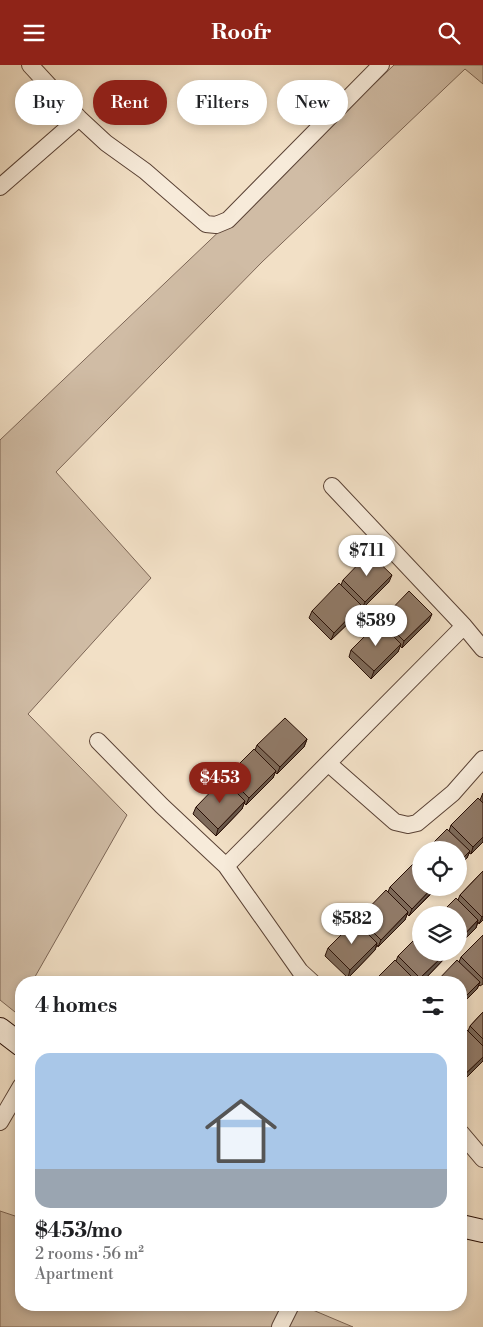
<!DOCTYPE html>
<meta charset="utf-8">
<style>
:root{--surface:#fff;--page:#f6f6f6;--text:#202124;--muted:#757577;--line:#e0e0e0;--accent:#8f2418}
body{margin:0;font-family:"Libre Bodoni",serif;background:var(--page);color:var(--text);height:100vh;display:flex;flex-direction:column;font-size:19px;white-space:nowrap}
*{box-sizing:border-box;margin:0}
p{font-size:16px;color:var(--muted)}
.icon{flex:none;width:28px;height:28px;fill:none;stroke:currentColor;stroke-width:2;stroke-linecap:round;stroke-linejoin:round}
.map{position:relative;flex:1;overflow:hidden}
.sheet{position:absolute;left:15px;top:911px;width:452px;height:335px;display:flex;flex-direction:column;background:var(--surface);border-radius:20px;box-shadow:0 2px 8px #0003}
.sheet>*{flex:none}
.guide{position:absolute;left:15px;top:15px;width:454px;height:45px;display:flex;gap:10px}
.buttons{position:absolute;left:412px;top:776px;display:grid;gap:10px}
.buttons a{display:grid;place-items:center;width:55px;height:55px;border-radius:50%;background:var(--surface);box-shadow:0 2px 8px #0003;font-size:25px}
.price{position:absolute;translate:-50% -42px;padding:0 11px;border-radius:18px;background:#fff;color:#222;font-size:16px;line-height:32px;filter:drop-shadow(0 1px 2px #0008)}
.price::after{content:'';position:absolute;left:50%;top:30px;width:15px;height:11px;margin-left:-8px;background:inherit;clip-path:polygon(0 0,100% 0,50% 100%)}
.price.on{background:var(--accent);color:#fff}
ul{padding:0;list-style:none}
li{display:grid;align-content:center;gap:10px;height:265px;padding:0 20px}
li+li{border-top:1px solid var(--line)}
li span{display:grid;place-items:center;height:155px;border-radius:15px;color:#555}
li>.icon{margin-inline-start:auto}
span .icon{width:90px;height:90px;fill:#fffc;stroke-width:1}
li b{font-size:21px}
h2{display:flex;justify-content:space-between;align-items:center;height:60px;padding:0 20px;font-size:21px}
.chip{padding:0 18px;border-radius:22px;background:var(--surface);box-shadow:0 2px 8px #0003;font-size:18px;line-height:45px}
.chip.on{background:var(--accent);color:#fff}
header{display:flex;justify-content:space-between;align-items:center;height:65px;padding:0 20px;background:var(--accent);color:#fff;font-size:22px;font-weight:700}
.map>svg:first-child{display:block}
.green{fill:#d0bca5;stroke:#7c6555}
.lines{fill:none;stroke-linecap:round;stroke-linejoin:round}
.street-casing{stroke:#5a4235;stroke-width:18}
.secondary-casing{stroke:#280e05;stroke-width:24}
.street{stroke:#f7ebda;stroke-width:16}
.secondary{stroke:#f7ebda;stroke-width:22}
.wall{fill:#7d6a5a;stroke:#280e05}
.shaded-wall{fill:#66564a;stroke:#280e05}
.building{fill:#917b69;stroke:#280e05}
</style>
<header><svg class="icon" aria-label="menu" viewBox="0 0 24 24"><path d="M4 6h16M4 12h16M4 18h16"/></svg>Roofr<svg class="icon" aria-label="search" viewBox="0 0 24 24"><circle cx="10" cy="10" r="6"/><path d="M15 15l6 6"/></svg></header>
<div class="map">
<svg width="483" height="1262" viewBox="0 0 483 1262">
<rect width="100%" height="100%" fill="#f2e0c6"/>
<filter id="stains"><feTurbulence type="fractalNoise" baseFrequency=".004" numOctaves="4"/><feColorMatrix values="0 0 0 0 .2 0 0 0 0 .09 0 0 0 0 .02 0 0 0 .5 -.17"/></filter>
<radialGradient id="worn" r=".72"><stop offset=".6" stop-color="#630" stop-opacity="0"/><stop offset="1" stop-color="#630" stop-opacity=".3"/></radialGradient>
<path class="green" d="M394 0H483V19L465 4 262 197 56 407 151 513 28 649 127 750 32 917 21 918V937L15 947 0 935V375Z
M0 1146 21 1153V1240H301L353 1262H0Z"/>
<g class="lines">
<defs>
<path id="street" d="M30 0 79 53 106 78 145 106 206 159 216 160 228 155 381 0
M0 122 79 53
M332 421 464 561 483 584
M98 676 162 741 226 801 300 906 313 918
M329 699 395 757 408 760 417 758 453 728 483 694
M226 801 464 561
M0 1057 21 1021
M461 1068 483 1094
M280 1262 291 1240"/>
<path id="secondary" d="M0 964 21 980
M461 1161 483 1166"/>
</defs>
<use href="#street" class="street-casing"/>
<use href="#secondary" class="secondary-casing"/>
<use href="#street" class="street"/>
<use href="#secondary" class="secondary"/>
</g>
<path class="wall" d="M343 515 389 517 362 544 360 542 359 548 331 575 309 553 312 546 341 520Z
M382 554 429 556 402 583 400 581 398 587 371 614 349 592 351 585 380 559Z
M307 674 304 682 277 709 275 707 273 713 246 740 244 738 242 744 216 771 193 749 196 742 225 716 227 711 255 685 257 680Z
M483 728V777L471 789 469 788 467 793 459 801V785L449 766 451 760 480 735Z
M421 790V822L436 824 409 851 407 849 405 855 378 882 377 880 375 885 348 913 325 891 328 883 357 858 359 853 388 827 390 822 418 796Z
M483 806V855L479 859 478 857 476 863 459 880V850L458 835 460 830Z
M483 870V919L480 921 479 920 477 924 461 940V918L459 897 461 892Z
M421 888H451L449 890 447 888 445 893 421 918H372L396 896 398 891Z
M483 947V996L468 966 470 961Z"/>
<path class="shaded-wall" d="M392 510 389 517 362 544 365 537Z
M361 540 359 548 331 575 334 568Z
M432 549 429 556 402 583 404 576Z
M401 579 398 587 371 614 374 606Z
M307 674 304 682 277 709 280 702Z
M276 706 273 713 246 740 249 733Z
M245 736 242 744 216 771 218 764Z
M483 772V777L471 789 473 782Z
M470 786 467 793 459 801V797Z
M433 822H437L409 851 412 844Z
M408 847 405 855 378 882 381 875Z
M483 851V855L479 859 482 852Z
M478 855 476 863 459 880V875Z
M377 878 375 885 348 913 350 905Z
M446 888H447L445 893 421 918H419L420 913Z
M480 917 477 924 461 940V936Z
M483 992V996L461 1018V1013Z"/>
<path class="building" d="M369 488 392 510 365 537 343 515Z
M339 518 361 540 334 568 312 546Z
M409 526 432 549 404 576 382 554Z
M379 557 401 579 374 606 351 585Z
M285 653 307 674 280 702 257 680Z
M254 684 276 706 249 733 227 711Z
M223 714 245 736 218 764 196 742Z
M478 733 483 738V772L473 782 451 760Z
M447 764 470 786 459 797V785H426Z
M417 795 421 799V822H433L412 844 390 822Z
M483 806V851L482 852 460 830Z
M386 825 408 847 381 875 359 853Z
M456 833 478 855 459 875V850H439Z
M355 856 377 878 350 905 328 883Z
M421 868V888H446L420 913 398 891Z
M483 870V914L461 892Z
M395 895 417 917 416 918H372Z
M457 895 480 917 461 936V918H435Z
M483 947V974L470 961Z
M466 964 483 981V992L461 1013V969Z"/>
<rect width="100%" height="100%" filter="url(#stains)"/>
<rect width="100%" height="100%" fill="url(#worn)"/>
</svg>
<div class="buttons">
<a><svg class="icon" aria-label="locate" viewBox="0 0 24 24"><circle cx="12" cy="12" r="6"/><path d="M12 2v4M12 18v4M2 12h4M18 12h4"/></svg></a>
<a><svg class="icon" aria-label="layers" viewBox="0 0 24 24"><path d="M12 4l9 5-9 5-9-5zM3 14l9 5 9-5"/></svg></a>
</div>
<b class="price" style="left:367px;top:512px">$711</b>
<b class="price" style="left:376px;top:582px">$589</b>
<b class="price on" style="left:220px;top:739px">$453</b>
<b class="price" style="left:352px;top:880px">$582</b>
<div class="guide">
<a class="chip">Buy</a>
<a class="chip on">Rent</a>
<a class="chip">Filters</a>
<a class="chip">New</a>
</div>
<section class="sheet">
<h2>4 homes<svg class="icon" aria-label="filters" viewBox="0 0 24 24"><path d="M4 7h16M4 17h16"/><circle cx="9" cy="7" r="2"/><circle cx="15" cy="17" r="2"/></svg></h2>
<ul>
<li><span style="background:linear-gradient(#a9c7e8 75%,#9aa5b1 0)"><svg class="icon" aria-label="home" viewBox="0 0 24 24"><path d="M3 11l9-7 9 7M6 9v11h12V9"/></svg></span><div><b>$453/mo</b><p>2 rooms · 56 m²</p><p>Apartment</p></div></li>
</ul>
</section>
</div>
